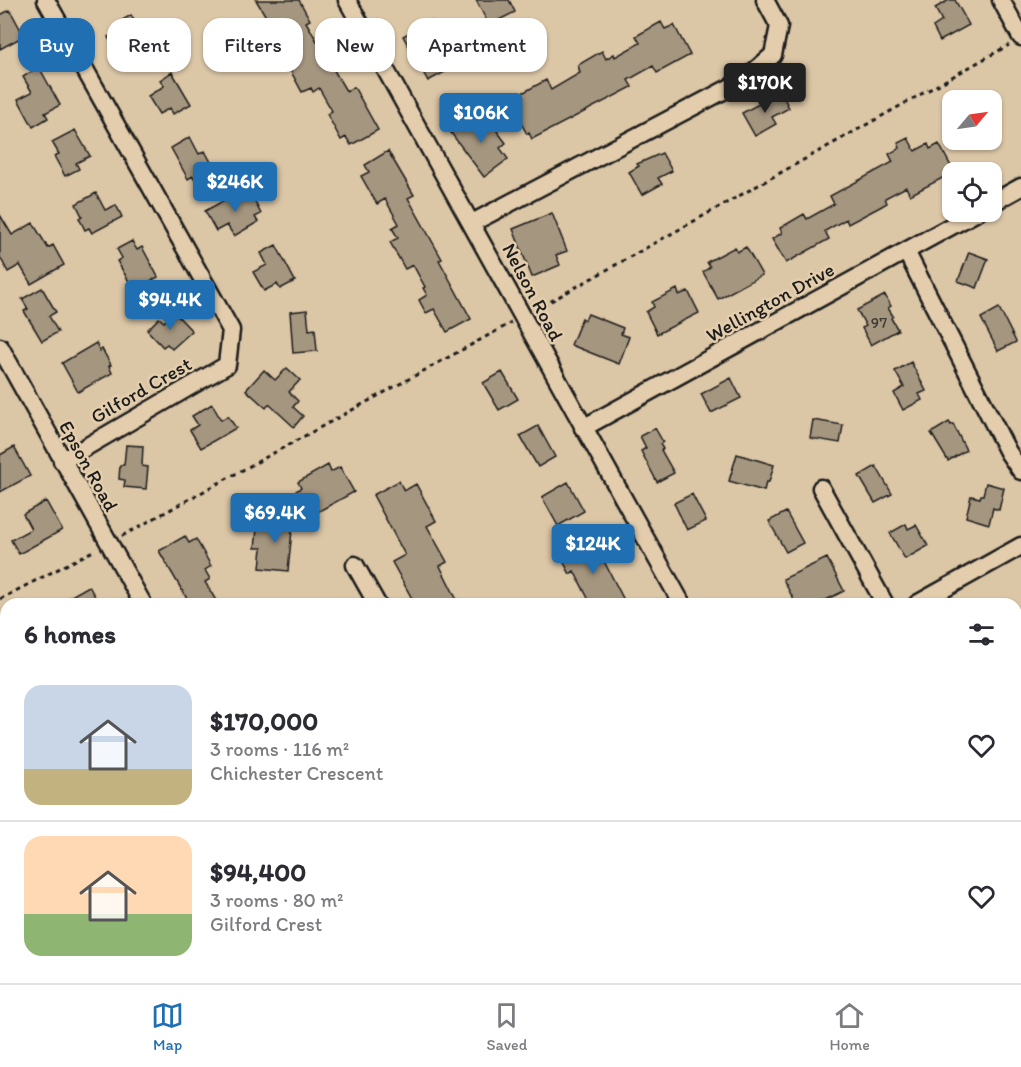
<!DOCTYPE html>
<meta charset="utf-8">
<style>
:root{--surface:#fff;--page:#f7f7f7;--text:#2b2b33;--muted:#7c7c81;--line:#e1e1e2;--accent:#1f6fb2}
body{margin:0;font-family:Itim,sans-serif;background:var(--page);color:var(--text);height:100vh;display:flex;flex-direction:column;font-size:22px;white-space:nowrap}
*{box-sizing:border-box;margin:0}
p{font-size:20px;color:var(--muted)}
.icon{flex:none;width:33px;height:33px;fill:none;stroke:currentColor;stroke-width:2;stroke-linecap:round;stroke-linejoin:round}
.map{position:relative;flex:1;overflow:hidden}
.side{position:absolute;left:0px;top:598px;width:1022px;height:386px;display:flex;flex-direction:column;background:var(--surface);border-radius:18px 18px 0 0;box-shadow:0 2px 4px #0004}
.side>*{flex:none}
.banner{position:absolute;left:18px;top:18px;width:600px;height:54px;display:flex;gap:12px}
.needle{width:39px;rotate:61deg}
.controls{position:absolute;left:942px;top:90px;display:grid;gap:12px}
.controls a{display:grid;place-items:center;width:60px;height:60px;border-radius:12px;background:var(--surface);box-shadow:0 2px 4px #0004;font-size:30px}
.price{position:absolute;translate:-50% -51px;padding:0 14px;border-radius:6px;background:var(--accent);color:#fff;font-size:20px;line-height:39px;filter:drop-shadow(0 2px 3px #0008)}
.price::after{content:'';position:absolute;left:50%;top:36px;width:18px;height:14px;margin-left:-9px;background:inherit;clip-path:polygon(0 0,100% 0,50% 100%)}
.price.active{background:#222;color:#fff}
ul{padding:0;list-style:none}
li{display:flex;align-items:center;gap:18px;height:150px;padding:0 24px}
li+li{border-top:2px solid var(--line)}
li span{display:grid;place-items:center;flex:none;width:168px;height:120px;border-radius:18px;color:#555}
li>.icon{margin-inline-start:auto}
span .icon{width:72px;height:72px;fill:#fffc;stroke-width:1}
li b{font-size:26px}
h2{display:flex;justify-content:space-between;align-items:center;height:72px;padding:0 24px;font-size:26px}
.pill{padding:0 21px;border-radius:18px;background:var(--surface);box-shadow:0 2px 4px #0004;font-size:21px;line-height:54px}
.pill.active{background:var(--accent);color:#fff}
.tab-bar{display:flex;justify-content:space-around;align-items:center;height:84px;border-top:2px solid var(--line);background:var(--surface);font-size:16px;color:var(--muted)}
.tab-bar a{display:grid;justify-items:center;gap:3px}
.tab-bar .active{color:var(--accent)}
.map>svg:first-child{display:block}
.forest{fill:url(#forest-crowns);stroke:#6c6356;stroke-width:1.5}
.building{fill:#a5967f;stroke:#1c1c1c;stroke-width:1.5}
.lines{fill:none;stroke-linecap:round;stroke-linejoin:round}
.minor-casing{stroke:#1c1c1c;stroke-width:21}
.path{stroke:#1c1c1c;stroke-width:3;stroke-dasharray:4.5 4.5;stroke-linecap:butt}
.minor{stroke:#e3cdac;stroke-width:16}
.labels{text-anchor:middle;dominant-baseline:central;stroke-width:5;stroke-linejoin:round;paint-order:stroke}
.number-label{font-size:16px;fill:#3e3a35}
.street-label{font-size:20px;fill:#1c1c1c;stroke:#e3cdac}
</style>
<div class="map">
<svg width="1021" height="983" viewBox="0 0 1021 983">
<defs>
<pattern id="forest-crowns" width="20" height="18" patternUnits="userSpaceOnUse" patternTransform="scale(1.5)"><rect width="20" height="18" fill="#bbaa8f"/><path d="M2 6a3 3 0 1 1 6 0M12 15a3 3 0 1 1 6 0" fill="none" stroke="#978a74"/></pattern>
</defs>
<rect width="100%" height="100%" fill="#dbc6a6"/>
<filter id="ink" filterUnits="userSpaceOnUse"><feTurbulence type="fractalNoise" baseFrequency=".0167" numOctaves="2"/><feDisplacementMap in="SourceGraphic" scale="12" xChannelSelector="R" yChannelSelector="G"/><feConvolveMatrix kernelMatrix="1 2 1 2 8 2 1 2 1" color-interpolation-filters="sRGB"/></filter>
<g filter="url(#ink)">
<path class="forest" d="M475 978H573L575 983H474Z"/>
<path class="building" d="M256 0H299L310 20 306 22 346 91 354 87 378 130 351 145 346 137 341 140 327 114 332 111 319 88 313 92 311 88 302 92 288 66 296 61 288 49 292 47 277 21 271 25Z
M476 0H509L515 12 489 25Z
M949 0H955L969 25 940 41 933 27 942 21 935 8Z
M10 10 24 36 0 49V15Z
M131 15 142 34 136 37 144 50 122 62 108 37 123 29 119 22Z
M431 21 435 29 442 25 457 53 450 57 456 66 428 81 403 36Z
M661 22 665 29 674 25 690 55 657 73 653 66 628 80 632 87 532 139 529 133 527 134 514 110 519 107 513 98 546 80 551 90 580 73 578 65 602 51 606 59 614 54 615 57 640 43 636 36Z
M39 67 60 105 45 113 48 118 33 127 18 99 32 92 23 77Z
M172 72 191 104 173 114 170 108 159 114 148 96 164 86 160 80Z
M781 92 789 108 772 117 776 124 755 136 742 113Z
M475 115 482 123 488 119 506 143 500 148 508 159 484 177 451 133Z
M75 130 90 156 76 163 79 169 65 176 54 156 59 154 52 142Z
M190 137 199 154 205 151 212 164 209 165 214 173 197 183 193 176 188 179 171 148Z
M908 138 915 151 928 144 930 149 939 144 954 172 910 195 906 187 885 198 887 203 880 207 848 224 846 219 825 231 829 239 786 263 772 239 782 233 780 228 804 214 807 219 834 204 830 196 893 162 889 154 900 148 898 143Z
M388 151 414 195 408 198 442 259 439 260 471 319 447 332 434 309 426 313 419 300 427 295 423 288 425 287 413 265 405 269 390 242 398 238 392 228 399 224 385 199 377 204 361 176 369 172 365 165Z
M662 153 672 171 658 178 662 184 642 195 629 172 639 166 637 164Z
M239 192 241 197 250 192 261 214 255 217 258 222 234 236 227 225 216 231 205 211Z
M96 193 105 210 116 205 122 217 92 233 89 228 85 230 79 218 82 216 76 204Z
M552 213 567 251 556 255 560 265 532 277 513 229Z
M0 215 12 235 33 223 48 248 53 245 64 265 31 284 20 265 8 272 0 257Z
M132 241 137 250 142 247 158 277 134 290 117 261 122 258 117 249Z
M276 245 295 281 280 289 277 284 264 291 253 272 267 265 261 253Z
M735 247 737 252 746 247 762 275 718 299 703 272 710 267 707 262Z
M969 252 988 259 977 288 958 281Z
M42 288 56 312 49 316 58 332 42 341 24 311 28 309 22 299Z
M677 289 679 295 688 291 699 313 657 334 646 312 654 307 652 302Z
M885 295 891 306 888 308 893 316 891 318 898 330 871 345 862 328 866 326 857 310Z
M999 308 1016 342 998 351 981 318Z
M307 310 309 330 315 329 317 351 293 353 290 312Z
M174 312 192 331 172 349 167 344 163 347 147 330 159 318 164 322Z
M588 314 623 328 621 334 629 337 619 364 571 345 582 318 585 320Z
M96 343 100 351 102 349 111 365 109 366 112 373 78 392 62 363Z
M911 362 926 391 919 394 922 400 903 410 894 393 904 387 895 371Z
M287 368 300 380 289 392 298 401 293 407 303 416 294 427 269 404 266 408 246 390 264 370 275 380Z
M502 372 518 399 499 410 483 383Z
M731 378 741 398 711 413 701 394Z
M212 404 221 420 228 416 236 428 201 448 190 430 198 425 192 416Z
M813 420 843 425 840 443 810 438Z
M949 422 951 425 953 424 966 450 948 461 931 433Z
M538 426 555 457 538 467 520 436Z
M655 428 663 442 660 444 663 449 661 450 674 473 657 482 641 451 646 448 640 436Z
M126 445 143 446 142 466 148 467 146 489 124 487 125 480 119 479 120 465H124Z
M14 447 30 476 0 492V455Z
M737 454 774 465 769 482H766L764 491 729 481Z
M328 465 331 472 340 467 354 492 310 516 296 491 301 488 298 482Z
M876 466 892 494 875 503 859 476Z
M399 481 404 491 416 484 436 521 427 526 447 562 440 566 459 604H415L392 562 405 555 373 495Z
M568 482 584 511 558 526 542 497Z
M986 483 1004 488 999 510 993 508 989 524 966 517 971 496 980 498 981 495H983Z
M692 494 706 521 687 530 674 503Z
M46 501 62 530 19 554 11 540 31 529 23 514Z
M786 512 803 543 786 552 769 521Z
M265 517 293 520 288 571 260 568 262 548H255L257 529H264Z
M906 524 908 529 916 525 928 546 905 559 890 533Z
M185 536 189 543 196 539 211 566 205 570 210 579 205 582 218 604H190L159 551Z
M593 540 626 604H591L574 571 570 574 561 557Z
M827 558 844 591 818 604H796L783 579Z
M89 586 99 604H57Z"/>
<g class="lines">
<defs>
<path id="minor" d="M46 0 231 330 227 365 62 461
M347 0 682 604
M1001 0 1021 37
M992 203 1021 187
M472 223 744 80 773 55 779 26 765 0
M906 251 1008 452 1021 471
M0 347 143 604
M583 428 977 212
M821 488 885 604
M355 565 377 604
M917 604 1021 546
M1016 775 1021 779
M0 784 6 794
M1016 850 1021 861
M109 978 112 983
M582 978 584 983
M884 978 886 983
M230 983 239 978"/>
</defs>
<use href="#minor" class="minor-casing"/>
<path class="path" d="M535 310 1009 45
M122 536 511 323
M0 599 95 550"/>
<use href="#minor" class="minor"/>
</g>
</g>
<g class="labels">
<g class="number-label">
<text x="879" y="322">97</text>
</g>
<g class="street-label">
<text transform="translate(533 292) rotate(62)">Nelson Road</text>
<text transform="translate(770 302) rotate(-29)">Wellington Drive</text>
<text transform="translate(141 390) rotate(-30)">Gilford Crest</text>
<text transform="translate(89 466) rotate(61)">Epson Road</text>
</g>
</g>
</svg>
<div class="controls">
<a><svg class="needle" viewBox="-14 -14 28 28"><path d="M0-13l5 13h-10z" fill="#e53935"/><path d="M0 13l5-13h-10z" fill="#7c7c81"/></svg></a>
<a><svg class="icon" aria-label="locate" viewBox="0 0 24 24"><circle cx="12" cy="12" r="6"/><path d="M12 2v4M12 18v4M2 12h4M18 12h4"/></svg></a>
</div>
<b class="price active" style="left:765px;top:114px">$170K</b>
<b class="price" style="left:481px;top:144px">$106K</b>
<b class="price" style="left:235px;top:213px">$246K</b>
<b class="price" style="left:170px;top:331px">$94.4K</b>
<b class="price" style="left:275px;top:544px">$69.4K</b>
<b class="price" style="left:593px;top:575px">$124K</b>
<div class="banner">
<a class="pill active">Buy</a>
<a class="pill">Rent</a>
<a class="pill">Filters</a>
<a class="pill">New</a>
<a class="pill">Apartment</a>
</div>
<section class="side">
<h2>6 homes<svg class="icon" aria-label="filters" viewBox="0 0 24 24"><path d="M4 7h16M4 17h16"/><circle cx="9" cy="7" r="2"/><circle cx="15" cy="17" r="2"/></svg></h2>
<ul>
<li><span style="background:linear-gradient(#c9d6e8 70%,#c2b280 0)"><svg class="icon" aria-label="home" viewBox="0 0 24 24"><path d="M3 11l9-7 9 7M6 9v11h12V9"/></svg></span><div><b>$170,000</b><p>3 rooms · 116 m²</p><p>Chichester Crescent</p></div><svg class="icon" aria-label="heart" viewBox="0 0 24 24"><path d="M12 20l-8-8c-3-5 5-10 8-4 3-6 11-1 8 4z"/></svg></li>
<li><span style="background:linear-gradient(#ffd9b3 65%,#8fb573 0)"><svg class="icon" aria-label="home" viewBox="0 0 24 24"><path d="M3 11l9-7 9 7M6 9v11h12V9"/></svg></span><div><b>$94,400</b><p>3 rooms · 80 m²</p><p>Gilford Crest</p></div><svg class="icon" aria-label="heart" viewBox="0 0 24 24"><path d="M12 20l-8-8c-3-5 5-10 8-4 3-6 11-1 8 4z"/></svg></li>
</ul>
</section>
</div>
<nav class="tab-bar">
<a class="active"><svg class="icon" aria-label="map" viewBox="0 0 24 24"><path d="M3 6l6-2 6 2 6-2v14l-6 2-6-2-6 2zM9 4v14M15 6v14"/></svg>Map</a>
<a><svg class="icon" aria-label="saved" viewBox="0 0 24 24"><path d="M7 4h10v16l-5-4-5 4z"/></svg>Saved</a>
<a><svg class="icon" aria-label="home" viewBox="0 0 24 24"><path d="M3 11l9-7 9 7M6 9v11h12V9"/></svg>Home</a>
</nav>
